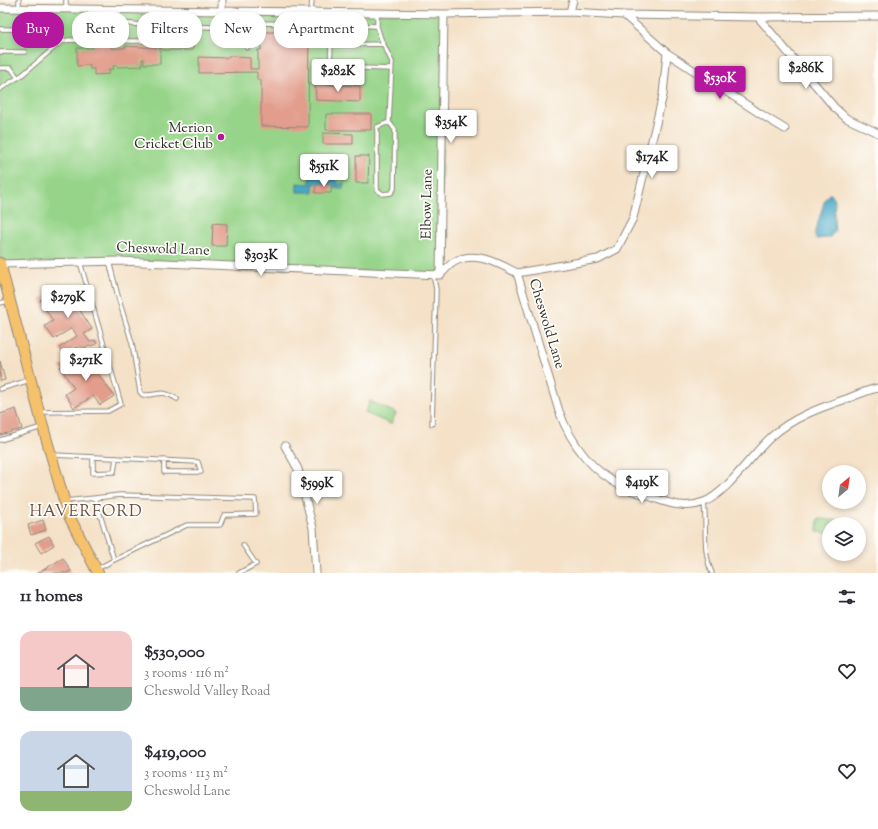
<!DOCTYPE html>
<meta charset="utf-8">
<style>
:root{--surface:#fff;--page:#f2f2f3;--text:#2b2b33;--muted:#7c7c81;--accent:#b5179e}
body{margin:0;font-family:"Sorts Mill Goudy",serif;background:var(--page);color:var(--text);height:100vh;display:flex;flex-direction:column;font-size:15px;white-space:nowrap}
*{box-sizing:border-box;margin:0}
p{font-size:13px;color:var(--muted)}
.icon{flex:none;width:22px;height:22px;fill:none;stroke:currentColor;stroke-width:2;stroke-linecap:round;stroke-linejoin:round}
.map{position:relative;height:573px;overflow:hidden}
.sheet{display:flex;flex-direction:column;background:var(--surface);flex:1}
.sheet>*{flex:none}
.hud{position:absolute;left:12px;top:12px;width:400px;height:36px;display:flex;gap:8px}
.needle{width:26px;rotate:29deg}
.controls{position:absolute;left:822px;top:465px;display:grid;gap:8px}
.controls a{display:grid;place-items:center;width:44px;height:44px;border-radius:50%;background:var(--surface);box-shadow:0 2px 6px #0003;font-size:20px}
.price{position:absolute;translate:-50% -34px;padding:0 9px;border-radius:4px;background:#fff;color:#222;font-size:13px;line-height:26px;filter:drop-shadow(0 1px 2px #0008)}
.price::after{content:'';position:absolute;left:50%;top:24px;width:12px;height:9px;margin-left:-6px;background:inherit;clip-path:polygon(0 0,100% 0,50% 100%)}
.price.on{background:var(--accent);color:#fff}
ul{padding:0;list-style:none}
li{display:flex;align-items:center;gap:12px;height:100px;padding:0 20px}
li span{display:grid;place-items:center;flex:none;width:112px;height:80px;border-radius:12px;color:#555}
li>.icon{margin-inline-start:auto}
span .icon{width:48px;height:48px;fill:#fffc;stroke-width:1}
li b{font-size:17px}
h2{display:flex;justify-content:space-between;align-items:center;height:48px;padding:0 20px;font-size:17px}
.chip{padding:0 14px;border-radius:16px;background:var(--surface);box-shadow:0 2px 6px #0003;font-size:14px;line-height:36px}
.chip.on{background:var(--accent);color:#fff}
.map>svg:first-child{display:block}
.green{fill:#96d489;stroke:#60805a}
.water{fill:#48a8c7;stroke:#3a6a79}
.building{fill:#e29d8c}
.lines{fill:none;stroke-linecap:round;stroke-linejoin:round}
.lane-casing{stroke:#908679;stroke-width:5.5}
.street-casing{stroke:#908679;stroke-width:9}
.primary-casing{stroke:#908679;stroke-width:12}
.lane{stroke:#fff;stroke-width:3.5}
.street{stroke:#fff;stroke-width:7}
.primary{stroke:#f5c16b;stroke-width:10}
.poi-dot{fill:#b5179e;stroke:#fdfcf7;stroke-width:1.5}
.labels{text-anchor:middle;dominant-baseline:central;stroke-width:3.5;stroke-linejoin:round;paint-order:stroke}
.poi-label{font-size:14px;fill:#2b2b2b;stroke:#fdfcf7;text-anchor:end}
.street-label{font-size:14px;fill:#2b2b2b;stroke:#fdfcf7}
.quarter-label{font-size:16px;letter-spacing:1px;fill:#6b534d;stroke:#fdfcf7}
</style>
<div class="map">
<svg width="878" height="573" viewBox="0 0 878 573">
<rect width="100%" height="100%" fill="#fdfcf7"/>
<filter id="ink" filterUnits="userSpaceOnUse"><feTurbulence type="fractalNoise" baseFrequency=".025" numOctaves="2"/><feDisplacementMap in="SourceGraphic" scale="8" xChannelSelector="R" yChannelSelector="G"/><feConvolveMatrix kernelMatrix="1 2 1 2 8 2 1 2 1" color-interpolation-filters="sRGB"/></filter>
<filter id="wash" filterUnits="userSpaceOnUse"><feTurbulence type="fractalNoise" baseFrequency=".012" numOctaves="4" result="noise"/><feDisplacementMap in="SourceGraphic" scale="16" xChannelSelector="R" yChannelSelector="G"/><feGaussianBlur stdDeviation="0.9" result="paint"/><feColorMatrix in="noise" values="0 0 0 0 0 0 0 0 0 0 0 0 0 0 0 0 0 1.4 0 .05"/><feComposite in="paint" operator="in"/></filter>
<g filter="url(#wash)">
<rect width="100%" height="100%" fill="#f4e1c7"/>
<path class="green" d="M0 8 444 14 440 275 120 261 0 263Z
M370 401 396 413 391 424 365 413Z
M818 519 847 521V524H829V533L817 532Z"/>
<path class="water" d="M310 162H331L330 167H337V184L344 183 343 188 332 187 331 184H313V192H297V183L310 184V166H327V165L310 164Z
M829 194H831L835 200 834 219 835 232 829 238 816 239 815 233 825 199Z"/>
<g id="blocks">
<path class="building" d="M94 26 111 27V48H125V46L160 48V64H144V59H142V66L118 67 116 65 113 66 114 69H108L110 70 109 74 94 75V69H90V66L87 65 77 66V48H93Z
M261 32H309L308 127 261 126V80H257V72L199 73V57L228 58V56H237V57L250 58V69H258V50H261Z
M163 42H193V50H163V49H160V43H163Z
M315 84 360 86V102L316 100Z
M326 114H371V130H326Z
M323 133 353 134V144H323Z
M356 156H369L368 183H356Z
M316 184H332L331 193H315Z
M213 223 227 224 226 246H212Z
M76 287 85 301 77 306 92 329 84 334 90 342 95 340 97 344 86 347 80 351 77 347 64 354 59 348 77 336 72 328 54 339 45 326 53 321 40 300 53 291 59 299Z
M97 355 106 368 98 374 114 396 100 405 93 396 74 408 65 394 74 388 60 367 73 358 79 366Z
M0 361 5 380 0 381Z
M16 409 22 429 0 435V414Z
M43 520 46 530 31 535 28 525Z
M49 536 54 545 41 553 35 543Z
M63 558 71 571 67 573H38Z"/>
</g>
</g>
<g filter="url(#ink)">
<use href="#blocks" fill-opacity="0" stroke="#908679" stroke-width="1"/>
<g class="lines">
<defs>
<path id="lane" d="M66 0V8
M19 8V0
M98 10V21L143 25 142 41H111
M311 11 312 0
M377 13V26L381 39 392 62 389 122 395 130 394 189 391 193 383 194 377 190V127L389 122
M143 25 247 28V48
M247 28 261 23 377 26
M247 28 254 16V11
M0 29 56 30 61 42
M384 44 331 45 330 67 392 69
M0 52H25
M0 68H11L18 78
M0 89 22 75 61 42 69 40 94 41
M109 261 119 300 132 343 140 392 143 395C161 396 159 388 177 399
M0 303 9 301
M0 389 30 380
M41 412 108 411 121 404 80 262
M432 424 436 289 433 275
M0 440 42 427
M53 455 198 462 201 472H164V460
M93 457V473L114 472 116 458
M95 498 120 495 255 499 256 514 224 515 220 525H187L114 560
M65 501 95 498 114 560 97 569
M704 502C707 526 702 551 712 573
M239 573 256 564 243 545"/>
<path id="street" d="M0 8 444 14 570 12 624 15 758 17 878 16
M222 10V0
M570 12 573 0
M758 17 834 107 846 118 878 133
M667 53 770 120 785 129
M0 264 120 261 440 275C444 271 449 265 454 262 475 250 498 263 517 273L559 411C571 444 593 473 625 488 634 492 644 494 654 498 670 504 687 509 704 502 727 493 751 455 771 437 793 417 822 407 849 398 859 394 868 390 878 388
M517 273 598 259 617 249 633 218 663 95 667 53 624 15
M440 275 444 14
M285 446 298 469 313 528 316 573"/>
<path id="primary" d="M0 263 43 427 68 514 98 573"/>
</defs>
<use href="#lane" class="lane-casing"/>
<use href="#street" class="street-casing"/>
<use href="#primary" class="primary-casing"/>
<use href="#lane" class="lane"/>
<use href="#street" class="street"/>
<use href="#primary" class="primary"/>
</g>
</g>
<circle class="poi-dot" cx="221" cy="137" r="4"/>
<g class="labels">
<g class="poi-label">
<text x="213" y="129">Merion<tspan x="213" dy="16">Cricket Club</tspan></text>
</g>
<g class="street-label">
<text transform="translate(428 204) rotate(-89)">Elbow Lane</text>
<text transform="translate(163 250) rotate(2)">Cheswold Lane</text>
<text transform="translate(546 324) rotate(73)">Cheswold Lane</text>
</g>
<g class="quarter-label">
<text x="86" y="512">HAVERFORD</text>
</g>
</g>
</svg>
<div class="controls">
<a><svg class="needle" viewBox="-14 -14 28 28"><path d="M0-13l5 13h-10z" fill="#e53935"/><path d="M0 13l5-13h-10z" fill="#7c7c81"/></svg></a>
<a><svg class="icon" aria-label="layers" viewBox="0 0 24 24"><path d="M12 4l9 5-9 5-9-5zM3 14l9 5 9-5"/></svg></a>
</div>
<b class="price" style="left:806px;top:90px">$286K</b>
<b class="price" style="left:338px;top:93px">$282K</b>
<b class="price on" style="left:720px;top:100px">$530K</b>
<b class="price" style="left:451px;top:144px">$354K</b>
<b class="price" style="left:652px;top:179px">$174K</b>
<b class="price" style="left:324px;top:188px">$551K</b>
<b class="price" style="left:261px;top:277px">$303K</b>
<b class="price" style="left:68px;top:319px">$279K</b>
<b class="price" style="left:86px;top:382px">$271K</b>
<b class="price" style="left:642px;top:504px">$419K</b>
<b class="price" style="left:317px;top:505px">$599K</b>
<div class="hud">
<a class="chip on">Buy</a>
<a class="chip">Rent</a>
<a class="chip">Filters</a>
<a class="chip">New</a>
<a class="chip">Apartment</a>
</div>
</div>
<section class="sheet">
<h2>11 homes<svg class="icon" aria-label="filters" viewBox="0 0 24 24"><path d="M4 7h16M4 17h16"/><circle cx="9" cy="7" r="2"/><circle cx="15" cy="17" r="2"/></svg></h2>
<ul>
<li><span style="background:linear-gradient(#f6c9c9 70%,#7fa58c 0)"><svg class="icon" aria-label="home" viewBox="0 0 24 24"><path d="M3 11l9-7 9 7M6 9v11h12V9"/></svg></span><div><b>$530,000</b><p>3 rooms · 116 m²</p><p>Cheswold Valley Road</p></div><svg class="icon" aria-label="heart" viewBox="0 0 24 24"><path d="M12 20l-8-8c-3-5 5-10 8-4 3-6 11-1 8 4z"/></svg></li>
<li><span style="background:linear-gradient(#c9d6e8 75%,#8fb573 0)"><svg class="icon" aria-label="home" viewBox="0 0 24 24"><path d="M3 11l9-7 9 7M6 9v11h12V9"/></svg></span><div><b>$419,000</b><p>3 rooms · 113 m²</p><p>Cheswold Lane</p></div><svg class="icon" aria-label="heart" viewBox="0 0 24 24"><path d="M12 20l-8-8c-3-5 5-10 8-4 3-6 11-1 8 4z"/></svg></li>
</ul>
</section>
